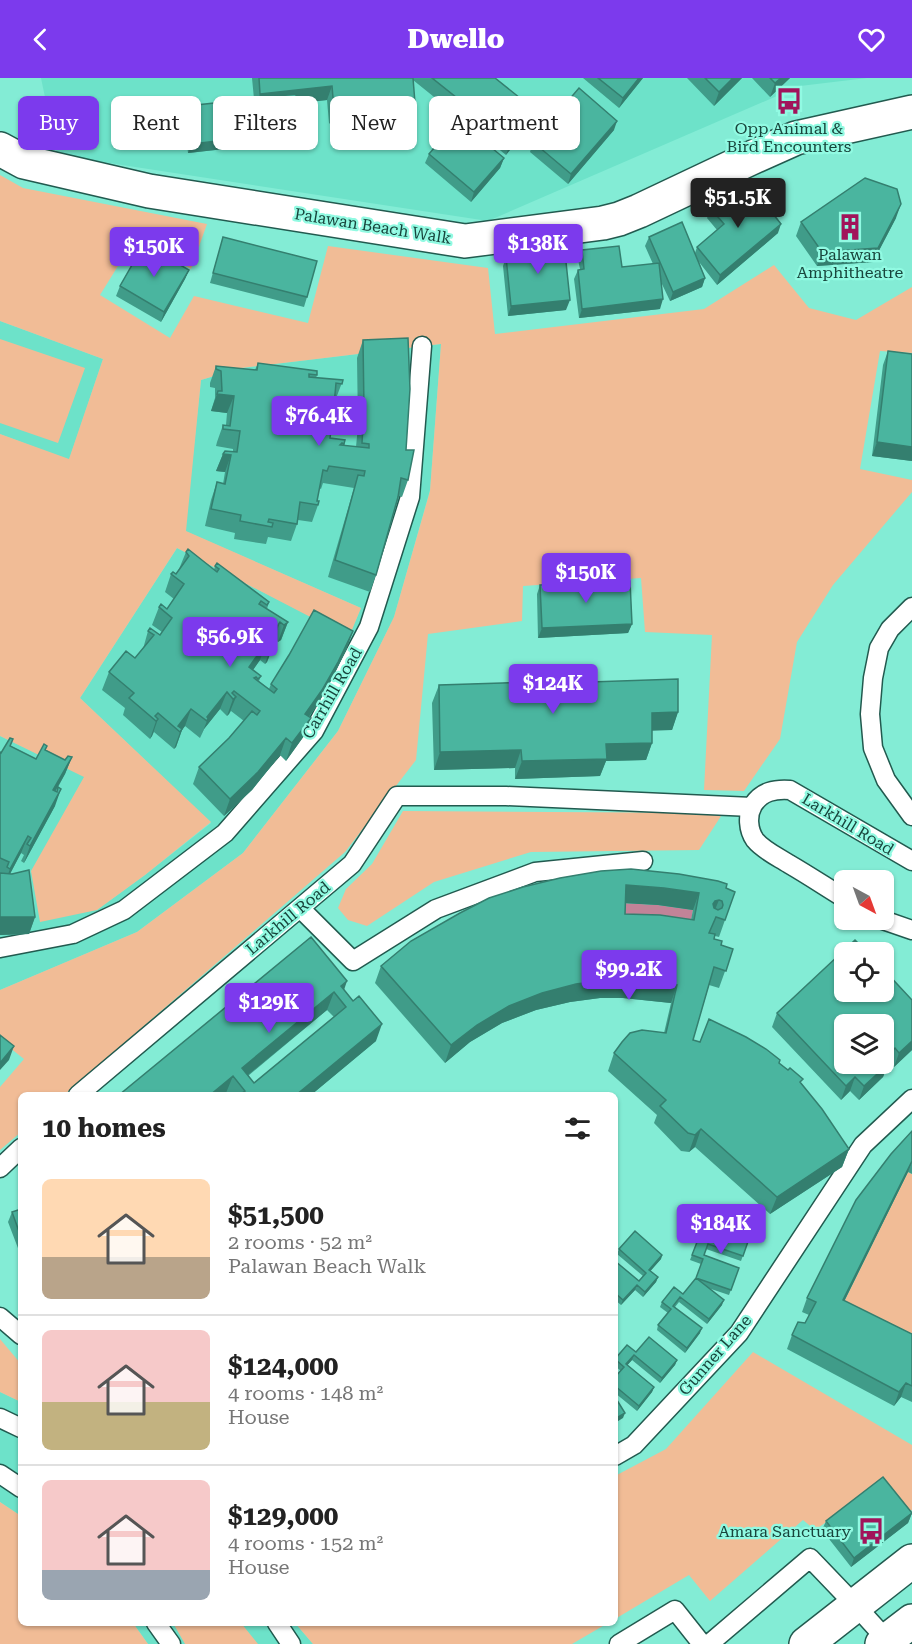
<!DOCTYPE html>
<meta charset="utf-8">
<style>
:root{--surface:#fff;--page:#f6f6f6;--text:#222;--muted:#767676;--line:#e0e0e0;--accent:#7c3aed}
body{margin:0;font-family:"Roboto Serif",serif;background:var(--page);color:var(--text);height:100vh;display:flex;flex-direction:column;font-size:22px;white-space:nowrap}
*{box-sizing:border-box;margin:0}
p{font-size:20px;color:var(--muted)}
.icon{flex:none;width:33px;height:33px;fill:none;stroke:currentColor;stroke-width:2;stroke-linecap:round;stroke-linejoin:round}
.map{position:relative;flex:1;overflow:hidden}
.panel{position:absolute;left:18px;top:1014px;width:600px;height:534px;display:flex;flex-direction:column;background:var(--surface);border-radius:9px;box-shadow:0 2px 4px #0004}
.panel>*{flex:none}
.banner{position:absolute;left:18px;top:18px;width:600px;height:54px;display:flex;gap:12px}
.needle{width:39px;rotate:139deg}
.fabs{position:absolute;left:834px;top:792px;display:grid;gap:12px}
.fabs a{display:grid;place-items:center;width:60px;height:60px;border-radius:9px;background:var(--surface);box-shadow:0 2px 4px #0004;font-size:30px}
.price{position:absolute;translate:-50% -51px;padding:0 14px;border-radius:6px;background:var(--accent);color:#fff;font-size:20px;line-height:39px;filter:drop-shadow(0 2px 3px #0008)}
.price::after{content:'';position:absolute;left:50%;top:36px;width:18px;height:14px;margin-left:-9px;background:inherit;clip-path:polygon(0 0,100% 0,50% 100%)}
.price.selected{background:#222;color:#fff}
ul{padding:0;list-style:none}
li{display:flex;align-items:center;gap:18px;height:150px;padding:0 24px}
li+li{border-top:2px solid var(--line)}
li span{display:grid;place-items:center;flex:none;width:168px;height:120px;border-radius:9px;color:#555}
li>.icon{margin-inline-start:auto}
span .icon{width:72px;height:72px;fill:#fffc;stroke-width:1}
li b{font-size:26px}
h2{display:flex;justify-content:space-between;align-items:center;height:72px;padding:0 24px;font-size:26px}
.pill{padding:0 21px;border-radius:9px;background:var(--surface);box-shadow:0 2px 4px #0004;font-size:21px;line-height:54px}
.pill.selected{background:var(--accent);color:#fff}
header{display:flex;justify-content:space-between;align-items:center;height:78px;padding:0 24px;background:var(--accent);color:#fff;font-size:27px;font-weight:800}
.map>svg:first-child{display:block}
.built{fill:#6de2c9}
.green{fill:#f1bc96}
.water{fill:#c28398}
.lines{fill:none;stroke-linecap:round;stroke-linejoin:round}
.service-casing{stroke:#225a4f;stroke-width:21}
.minor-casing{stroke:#225a4f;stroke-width:36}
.tertiary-casing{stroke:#225a4f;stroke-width:36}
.service{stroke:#fff;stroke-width:18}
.minor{stroke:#fff;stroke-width:33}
.tertiary{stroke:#fff;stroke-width:33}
.wall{fill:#409c89;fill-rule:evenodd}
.shaded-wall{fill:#347f6f}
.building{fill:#4ab59f;stroke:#347f6f;stroke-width:1.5;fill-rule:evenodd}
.labels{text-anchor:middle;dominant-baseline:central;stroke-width:4.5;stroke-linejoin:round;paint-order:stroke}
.poi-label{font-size:16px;fill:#18453c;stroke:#91fae2}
.street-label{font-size:16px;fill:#18453c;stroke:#91fae2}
</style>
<header><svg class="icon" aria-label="back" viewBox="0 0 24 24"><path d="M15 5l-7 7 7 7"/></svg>Dwello<svg class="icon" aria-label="heart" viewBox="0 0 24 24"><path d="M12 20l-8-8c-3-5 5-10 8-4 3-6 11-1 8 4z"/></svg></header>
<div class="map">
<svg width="912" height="1566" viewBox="0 0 912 1566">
<rect width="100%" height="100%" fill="#83ecd5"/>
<path class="built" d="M41 0H867L800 8 488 143 57 77Z
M0 243 103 281 69 382 0 356Z
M441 266 430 412 394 539 338 653 243 775 137 854 0 912V658L85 698 32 793 97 832 145 797 211 745 80 620 177 470 349 558 361 530 185 453 201 302 241 290Z
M0 1314 21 1324V1438L0 1424Z
M133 1545H295L313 1566H148Z"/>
<path class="green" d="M0 97 23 110 207 146 191 191 136 159 100 217 170 260 194 218 308 245 328 168 488 190 495 256 704 231 774 187 809 230 856 242 912 209V275L880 273 860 391 912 402V414L833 507 797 564 780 661 744 713 704 712 712 557 645 554 641 500 523 508 522 543 428 556 416 682 345 774 64 1017H21V1054L0 1072V1009L24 981 0 962V912L137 854 243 775 338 653 394 539 430 413 441 266 241 290 201 302 186 453 361 530 349 559 177 470 80 620 211 744 145 797 97 832 40 844 31 793 84 699 0 658V356L69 381 103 281 0 243Z
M0 261 85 290 58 365 0 345Z
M403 733 723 735 699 772 531 774 434 804 367 848 348 842 338 830 346 811 372 786Z
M908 1094 912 1096V1272L838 1236Z
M0 1261 21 1286V1324L0 1314Z
M753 1274 912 1367V1432L906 1436 881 1405 815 1452 803 1442 710 1523 689 1497 615 1541V1398L666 1371Z
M0 1424 21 1438V1545H133L148 1566H0Z
M173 1545H241L258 1566H185Z
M295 1545H608L572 1566H313Z"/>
<path class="water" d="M620 825 658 827 693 832 688 860 619 854Z"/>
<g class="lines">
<defs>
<path id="service" d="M912 529 890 551 879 570 873 600 870 636 873 670 886 702 912 738
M844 820C826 809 808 797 789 786 778 779 763 772 755 762 748 752 747 737 753 727 762 713 775 711 790 712L912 783
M301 831 353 883 436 831 535 794 643 783
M883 842 912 852
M0 870 73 856 124 832 225 755 314 653 369 549 410 419 422 268
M78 1017 352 786 397 718H506L752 729
M0 1090 21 1070
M0 1239 21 1257
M0 1340 21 1350
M615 1378 634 1367 739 1255 863 1067 912 1021
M0 1396 21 1410
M156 1545 171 1566
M277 1545 291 1566
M619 1566 675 1532 702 1566
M709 1566 810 1480 856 1528 887 1562"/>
<path id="minor" d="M0 71 24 84 149 113 465 163 603 145 619 141 639 133 749 81 796 60 912 34"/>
<path id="tertiary" d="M806 1566 912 1483
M882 1566 912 1543"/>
</defs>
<use href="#service" class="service-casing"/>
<use href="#minor" class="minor-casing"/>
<use href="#tertiary" class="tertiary-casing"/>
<use href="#service" class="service"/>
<use href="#minor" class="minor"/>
<use href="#tertiary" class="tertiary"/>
</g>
<path class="wall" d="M252 0H495L535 32 530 46 506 77 413 2 410 38 387 64 355 67 329 45 327 22 297 25 299 53 296 63 188 75 184 38 187 28 254 21Z
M583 0H643L619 30Z
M687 0H742L714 28Z
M752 0H790L770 19Z
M614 52 568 106 530 74 533 64Z
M429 76 504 80 500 90 471 124 425 85Z
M711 131 778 155 717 207 699 184 705 200 702 209 670 223 661 204 660 231 579 240 574 201 578 192 580 191 578 182 582 172 622 189 653 186 645 168 649 159 695 175 697 169 717 152 707 140Z
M896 140 873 184 817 188 796 158 801 144Z
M223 159 307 219 304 229 210 205Z
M520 170 566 232 508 238 503 188 506 179 517 178Z
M189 192 185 201 161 244 116 218 120 208Z
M363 262 406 372 408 402 402 419 399 418 376 497 370 514 328 499 354 410 323 405 321 411 319 410 317 423 318 427 312 444 298 442 297 446 291 463 268 459 266 466 234 461 235 455 205 448 211 422 217 404 223 406 225 394 216 393 223 376 233 374V371L216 368 217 364 223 347H226L227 335 211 333 215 320V310L210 309V305L216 288 255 292 258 285 317 297 316 300 343 302 335 323H334V327L341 331 335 348H332L330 360 345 362 344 367 356 369 358 348 357 280Z
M888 273 912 276V383L872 378 883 287Z
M186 474 214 492 215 488 269 524 267 531 288 544 281 562 278 564 274 561 272 564 274 566 267 584 265 586 260 582 253 592 261 598 259 603 269 611 271 606 347 570 332 601 316 629 309 639 304 658 286 683 280 677 252 712 224 738 193 706 199 689 229 660 244 643 231 633 229 636 227 638 220 631 204 651 200 660 185 648 182 652 176 669 174 671 154 654 152 658 150 661 123 637 125 630 102 612 109 594 135 580 143 571 148 553 160 557 162 554 152 547 159 529 167 531 174 521 165 514 171 496H176L179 491Z
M540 507 632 546 628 555 538 560 537 516Z
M539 594 590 604 678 634 672 652H652V665L646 682 606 683 600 698 515 701V690L434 692 432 625 439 607 536 604Z
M11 668 36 681 46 672 65 682 72 679 65 696 56 713 55 728 24 785 21 783 24 777 21 775 10 796 35 839 29 856 0 857V674L1 675Z
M726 810 725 842 719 859 715 858 714 861 721 867 733 871 719 910 709 907 693 962 779 985 801 1005 849 1071 842 1089 770 1136 695 1069 689 1074 681 1073 654 1045 657 1037 608 993 614 975 664 955 671 925 623 920H600L570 924 536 932 502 945 470 964 445 985 375 905 381 888 460 835ZM626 825 658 827 693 832 691 842 625 836Z
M311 859 376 963 311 1017H228L226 1015 119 1017ZM327 932 334 939 254 1005 248 998Z
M912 922V972L894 989 890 984 888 986 883 999 859 1022 850 1013 841 1022 772 949 777 935Z
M912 1053V1096L908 1094 844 1223 912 1256V1324L901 1319 894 1328 787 1271 792 1257 805 1245 809 1237 802 1234 807 1220Z
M21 1131V1178L8 1144 12 1134Z
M751 1155 741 1183 706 1171 704 1177 739 1190 729 1217 708 1210 722 1227 707 1246 679 1224 675 1229 700 1255 685 1275 657 1252 658 1247 668 1235 660 1229 662 1224 683 1216 696 1201 701 1186 690 1182 697 1164 710 1163Z
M619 1171 662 1177 661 1181 650 1193 658 1199 656 1204 643 1219 635 1212 621 1227 615 1222V1183L639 1203 643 1198 617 1176Z
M636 1274 677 1282 675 1287 660 1305 632 1282 627 1287 654 1309 652 1314 637 1333 615 1315V1299L621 1293 615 1288V1281Z
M912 1435 908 1445 851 1489 822 1452 826 1443Z"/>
<path class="shaded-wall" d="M639 0H643L619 30 623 20Z
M733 0H742L714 28 719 14Z
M781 0H790L770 19 775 5Z
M332 8 327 22 255 30 260 16Z
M415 25 410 38 387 64 355 67 360 54Z
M535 32 530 46 506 77 511 63Z
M617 43 614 52 568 106 571 96Z
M299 53 296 63 188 75 192 66Z
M504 80 500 90 471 124 474 114Z
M901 126 896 140 873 184 817 188 822 174Z
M781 146 778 155 717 207 720 197Z
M189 192 185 201 161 244 164 234Z
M705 200 702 209 670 223 673 214Z
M663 221 660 231 579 240 582 231Z
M570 222 566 232 508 238 511 228Z
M217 316 234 318 227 335 211 333Z
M334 330 341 331 335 348H328Z
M877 364 912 369V383L872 378Z
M223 376 231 377 225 394 216 393Z
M280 544 274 561 269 567 268 562Z
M288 544 281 562 278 564 284 547Z
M632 546 628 555 538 560 542 550Z
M353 553 347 570 332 601 316 629 298 653 305 636Z
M266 565 260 582 243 606 249 589Z
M274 566 267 584 265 586 271 569Z
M227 614 220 631 204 651 200 660 207 643V639Z
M236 619 229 636 227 638 233 621Z
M191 631 185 648 182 652 176 669 174 671 180 654 178 648Z
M678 634 672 652 645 653 652 635Z
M311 640 304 658 286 683 292 665Z
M158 641 152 658 150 661 156 643Z
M286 660 280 677 252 712 224 738 230 721Z
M652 665 646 682 606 683 600 698 515 701 522 683 606 666Z
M521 672 515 690 434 692 440 674Z
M72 679 65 696 46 729 53 712Z
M61 711 55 728 24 785 30 768Z
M28 758 21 775 3 809 10 791Z
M626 807 664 810 699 815 693 832 658 827 620 825Z
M719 822 712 839 713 826 715 823Z
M0 839H35L29 856 0 857Z
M606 902H629L677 907 671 925 623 920H600L570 924 536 932 502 945 470 964 445 985 451 967 477 947 509 928 542 915 576 906Z
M347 903 341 921V908Z
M334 914 327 932 238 1005 242 990Z
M382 946 376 963 311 1017H296Z
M912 963V972L894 989 899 975Z
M14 968 9 982 0 992V985Z
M895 970 890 984 878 994 884 980Z
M888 986 883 999 859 1022 864 1008Z
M233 998 226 1015 224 1017H210Z
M855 999 850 1013 841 1022 846 1008Z
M701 1051 695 1069 689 1074 695 1057Z
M849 1071 842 1089 770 1136 777 1119Z
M912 1083 908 1094 838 1236 843 1222Z
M662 1177 661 1181 647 1197 649 1192Z
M658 1199 656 1204 643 1219 645 1214Z
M637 1207 635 1212 621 1227 623 1222Z
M724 1222 722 1227 707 1246 709 1241Z
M702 1250 700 1255 685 1275 687 1270Z
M634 1277 632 1282 624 1291 626 1286Z
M677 1282 675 1287 660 1305 662 1300Z
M906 1305 901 1319 894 1328 899 1314Z
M654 1309 652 1314 637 1333 639 1328Z
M625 1335 623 1340 615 1345V1341Z
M912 1435 908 1445 851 1489 854 1480Z"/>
<path class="building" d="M259 0H413L415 25 392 51 360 54 334 31 332 8 260 16Z
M432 0H495L535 32 511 63Z
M598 0H639L623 20Z
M705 0H733L719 14Z
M770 0H781L775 5Z
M579 10 617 43 571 96 533 64Z
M296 16 299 53 192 66 187 28Z
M458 42 504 80 474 114 429 76Z
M865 100 897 111 901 126 878 170 822 174 801 144Z
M739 107 752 122 758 117 781 146 720 197 697 169 724 146 711 131Z
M682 144 705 200 673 214 649 159Z
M223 159 317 183 307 219 213 195Z
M564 165 570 222 511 228 506 179 520 177V170Z
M144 166 189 192 164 234 120 208Z
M619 168 622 189 659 185 663 221 582 231 578 192 584 191 582 172Z
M408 260 410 311 406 372H414L408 402 401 400 398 419 376 497 335 482 358 397 364 398 365 393 329 388 327 393 323 392 317 423H319L318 427 300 424 297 446 269 441 268 444 273 445 272 449 240 443 241 437 211 431 217 404 225 406 231 377 223 376 225 373 237 374 240 353 223 351V347L230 348 234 318 217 316 218 313H222L221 293 216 291V288L257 292 258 285 317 293V297L309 296V299L343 302 342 306 336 305 334 327 341 328V331L334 330 330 360 345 362 344 366 342 365 340 367 369 370V366L362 365 364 331 363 262Z
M888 273 912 276V369L877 364Z
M188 471 217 494 219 491 215 488 217 485 269 524 267 527 261 523 259 526 288 544 284 547 280 544 268 562 274 566 271 569 266 565 249 589 261 598 258 601 256 599 254 600 274 615 277 611 271 606 289 577 314 532 353 553 338 584 322 612 305 636 311 640 292 665 286 660 258 694 230 721 199 689 229 660 252 633 257 637 260 633 234 613 232 615 236 619 233 621 227 614 207 639 208 640 207 643 191 631 178 648 182 651 180 654 158 635 155 638 158 641 156 643 129 620 134 615 109 594 126 573 135 580 154 557 148 553 150 550 160 557 172 540 159 529 161 526 167 531 184 506 171 496 173 494 176 496 189 478 186 474Z
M630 503 632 546 542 550 540 507Z
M589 593 590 604 678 601V634L652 635V665L606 666 607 681 522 683 521 672 440 674 439 607 539 604V594Z
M10 660 13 661 10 668 36 681 44 666 47 668 45 672 65 682 68 678 72 679 53 712 57 714 58 709 61 711 30 768 27 766 31 760 28 758 10 791 7 789 9 784 0 780V674L1 675Z
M631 791 679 796 718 803 727 806 726 810 735 814 725 842 716 839 709 855 715 856 714 861 722 863 721 867 733 871 726 893 714 889 693 962 700 964 709 941 746 959 766 971 780 982 779 985 788 992 790 990 803 1001 800 1004 822 1031 849 1071 777 1119 701 1051 695 1057 688 1055 660 1028 666 1022 614 975 622 964 630 955 642 952 666 955 677 907 629 902H606L576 906 542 915 509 928 477 947 451 967 381 888 411 863 460 835 489 820 523 809 560 800 601 793ZM626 807 664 810 699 815 694 842 660 837 625 836ZM719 822 722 823 723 827 722 830 718 832 714 830 713 826 715 823Z
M29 792 35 839H0V795L12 796Z
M311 859 347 903 341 908 353 923 359 918 382 946 296 1017H239L245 1013 233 998 210 1017H119ZM334 914 346 929 254 1005 242 990Z
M855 862 867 874H844V914H884V892L912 922V963L899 975 895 970 884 980V946H844V986H884V981L888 986 864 1008 855 999 846 1008 777 935Z
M0 957 14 968 0 985Z
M912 1053V1083L843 1222 912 1256V1308L906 1305 899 1314 792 1257 798 1244 805 1245 816 1224 807 1220 856 1122 891 1076Z
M21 1131V1159L12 1134Z
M717 1143 751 1155 743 1178 708 1166 704 1177 739 1190 731 1212 696 1200 703 1181 692 1177 699 1159 710 1163Z
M635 1153 662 1177 649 1192 658 1199 645 1214 637 1207 623 1222 615 1215V1183L639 1203 646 1195 619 1171Z
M696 1200 724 1222 709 1241 680 1219 673 1228 702 1250 687 1270 658 1247 671 1231 662 1224 674 1209 683 1216Z
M649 1259 677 1282 662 1300 634 1277 626 1286 654 1309 639 1328 615 1308V1299L624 1289 615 1281 627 1267 636 1274Z
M615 1319 625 1335 615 1341Z
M883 1399 912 1435 854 1480 826 1443Z"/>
<defs>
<symbol id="bus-bare" viewBox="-9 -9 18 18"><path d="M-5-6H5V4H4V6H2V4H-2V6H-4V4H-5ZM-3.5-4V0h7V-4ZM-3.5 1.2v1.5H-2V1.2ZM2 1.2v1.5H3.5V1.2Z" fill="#a1135b" stroke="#91fae2" stroke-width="2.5" paint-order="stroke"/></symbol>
<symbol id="building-bare" viewBox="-9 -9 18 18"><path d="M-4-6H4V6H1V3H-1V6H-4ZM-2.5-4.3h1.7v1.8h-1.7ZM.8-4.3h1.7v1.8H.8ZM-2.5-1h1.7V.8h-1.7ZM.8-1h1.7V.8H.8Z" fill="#a1135b" stroke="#91fae2" stroke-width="2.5" paint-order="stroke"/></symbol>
</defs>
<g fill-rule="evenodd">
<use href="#bus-bare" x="770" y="4" width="38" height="38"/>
<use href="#building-bare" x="831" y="130" width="38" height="38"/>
<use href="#bus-bare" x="852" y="1434" width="38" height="38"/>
</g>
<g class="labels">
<g class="poi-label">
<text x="789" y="50">Opp Animal &amp;<tspan x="789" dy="18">Bird Encounters</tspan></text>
<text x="850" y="176">Palawan<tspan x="850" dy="18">Amphitheatre</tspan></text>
<text x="851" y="1453" text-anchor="end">Amara Sanctuary</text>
</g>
<g class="street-label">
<text transform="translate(373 148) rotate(9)">Palawan Beach Walk</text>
<text transform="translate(332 615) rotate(-60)">Carrhill Road</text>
<text transform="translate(848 746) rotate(31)">Larkhill Road</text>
<text transform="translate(288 840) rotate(-40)">Larkhill Road</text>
<text transform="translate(715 1277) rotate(-49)">Gunner Lane</text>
</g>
</g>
</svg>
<div class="fabs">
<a><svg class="needle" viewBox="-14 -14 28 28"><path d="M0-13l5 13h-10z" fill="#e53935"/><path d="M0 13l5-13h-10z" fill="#767676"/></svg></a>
<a><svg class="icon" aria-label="locate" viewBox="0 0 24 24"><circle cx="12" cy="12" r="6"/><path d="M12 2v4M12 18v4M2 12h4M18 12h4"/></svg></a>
<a><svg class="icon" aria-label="layers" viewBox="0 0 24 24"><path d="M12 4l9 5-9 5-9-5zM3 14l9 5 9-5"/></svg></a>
</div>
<b class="price selected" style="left:738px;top:151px">$51.5K</b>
<b class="price" style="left:538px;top:197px">$138K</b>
<b class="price" style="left:154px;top:200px">$150K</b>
<b class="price" style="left:319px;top:369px">$76.4K</b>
<b class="price" style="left:586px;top:526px">$150K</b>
<b class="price" style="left:230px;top:590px">$56.9K</b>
<b class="price" style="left:553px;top:637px">$124K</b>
<b class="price" style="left:629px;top:923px">$99.2K</b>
<b class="price" style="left:269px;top:956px">$129K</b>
<b class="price" style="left:721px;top:1177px">$184K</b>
<div class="banner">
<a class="pill selected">Buy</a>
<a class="pill">Rent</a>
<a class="pill">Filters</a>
<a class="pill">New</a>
<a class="pill">Apartment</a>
</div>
<section class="panel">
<h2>10 homes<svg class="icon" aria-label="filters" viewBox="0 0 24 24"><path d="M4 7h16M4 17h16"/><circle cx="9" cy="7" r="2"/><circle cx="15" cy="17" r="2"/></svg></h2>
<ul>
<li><span style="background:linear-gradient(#ffd9b3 65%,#b9a48a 0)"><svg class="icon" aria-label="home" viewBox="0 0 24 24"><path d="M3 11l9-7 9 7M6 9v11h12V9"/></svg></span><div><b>$51,500</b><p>2 rooms · 52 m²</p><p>Palawan Beach Walk</p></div></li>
<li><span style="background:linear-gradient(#f6c9c9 60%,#c2b280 0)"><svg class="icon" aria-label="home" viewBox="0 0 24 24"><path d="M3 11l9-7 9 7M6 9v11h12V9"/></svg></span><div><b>$124,000</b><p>4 rooms · 148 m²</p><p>House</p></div></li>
<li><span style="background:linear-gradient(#f6c9c9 75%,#9aa5b1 0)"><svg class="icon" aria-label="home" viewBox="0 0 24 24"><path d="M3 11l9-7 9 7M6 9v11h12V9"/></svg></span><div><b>$129,000</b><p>4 rooms · 152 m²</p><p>House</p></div></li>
</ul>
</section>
</div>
